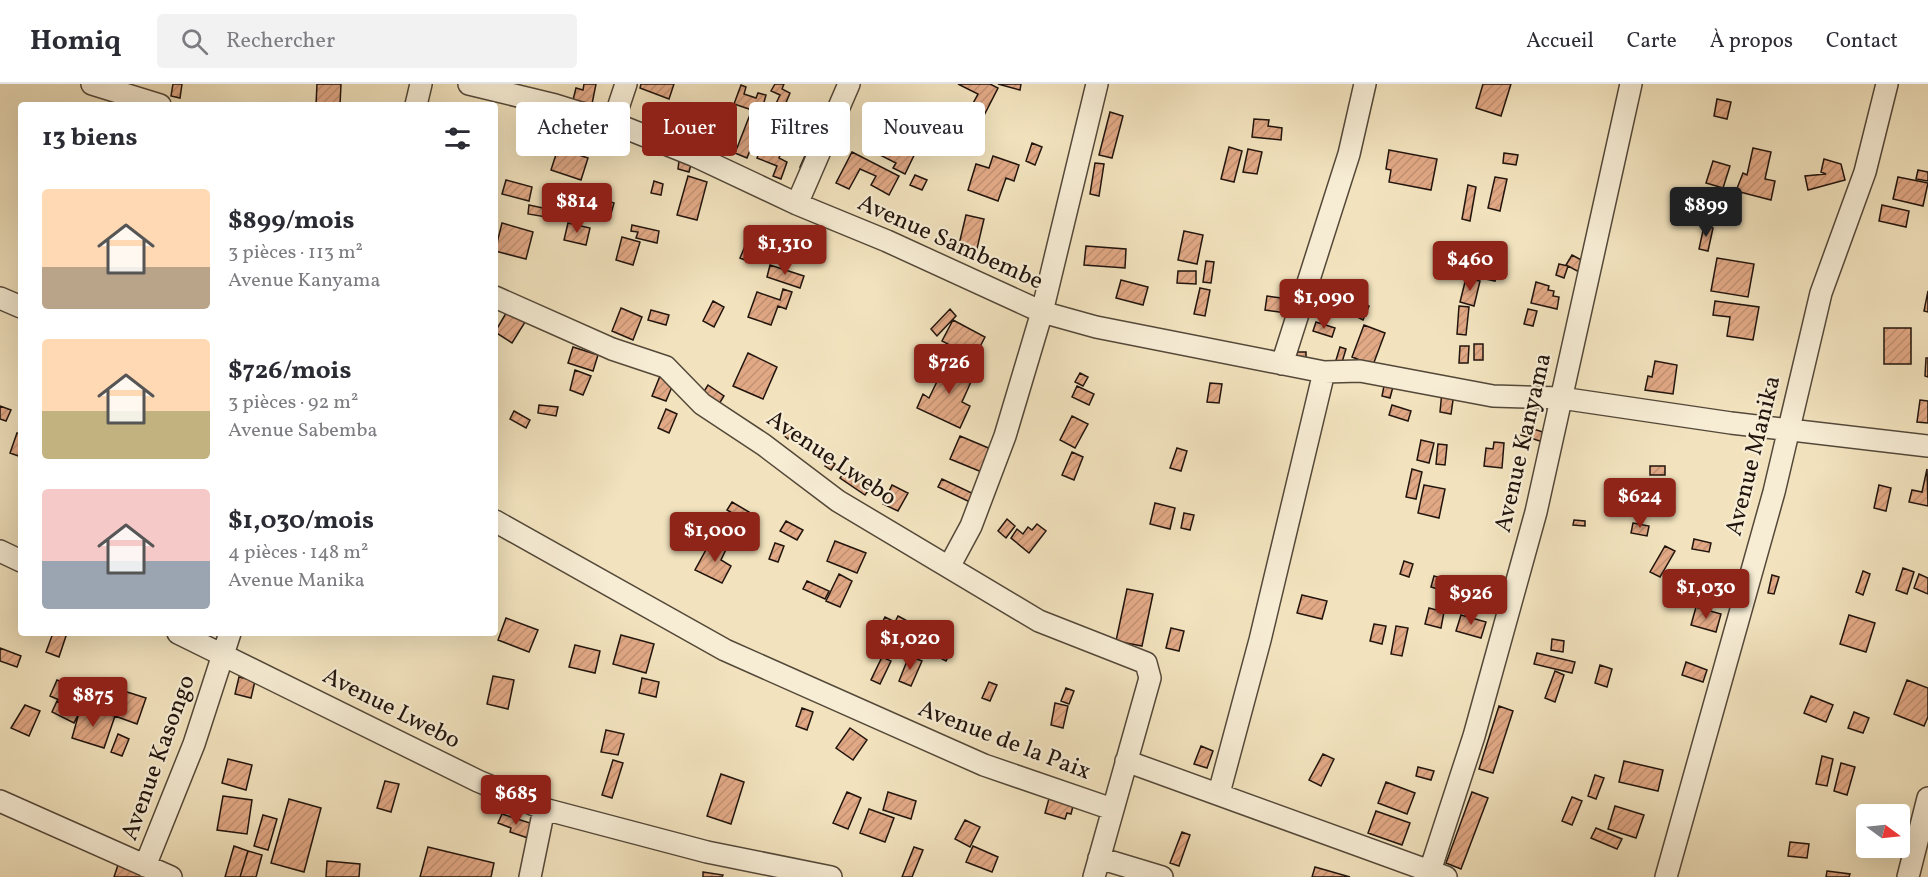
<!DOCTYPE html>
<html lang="fr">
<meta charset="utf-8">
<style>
:root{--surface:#fff;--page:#f2f2f3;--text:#2b2b33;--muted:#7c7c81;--line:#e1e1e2;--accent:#8f2418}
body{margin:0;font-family:Vollkorn,serif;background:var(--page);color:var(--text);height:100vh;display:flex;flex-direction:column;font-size:22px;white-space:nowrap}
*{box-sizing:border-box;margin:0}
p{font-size:20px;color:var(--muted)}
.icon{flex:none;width:33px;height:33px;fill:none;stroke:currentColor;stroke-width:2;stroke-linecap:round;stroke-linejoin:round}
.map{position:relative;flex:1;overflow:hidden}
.drawer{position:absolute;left:18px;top:18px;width:480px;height:534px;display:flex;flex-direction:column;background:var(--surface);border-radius:6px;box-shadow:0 6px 24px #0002}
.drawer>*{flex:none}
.guide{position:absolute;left:516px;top:18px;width:570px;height:54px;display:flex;gap:12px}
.needle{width:39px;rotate:105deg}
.buttons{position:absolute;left:1856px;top:720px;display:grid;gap:12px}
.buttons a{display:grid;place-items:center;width:54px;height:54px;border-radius:6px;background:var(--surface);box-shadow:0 6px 24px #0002;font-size:30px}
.price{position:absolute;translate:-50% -51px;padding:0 14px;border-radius:6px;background:var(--accent);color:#fff;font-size:20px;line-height:39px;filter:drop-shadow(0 2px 3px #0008)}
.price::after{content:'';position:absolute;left:50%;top:36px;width:18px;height:14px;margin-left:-9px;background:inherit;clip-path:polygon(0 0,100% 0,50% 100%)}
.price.active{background:#222;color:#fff}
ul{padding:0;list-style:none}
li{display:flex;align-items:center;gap:18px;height:150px;padding:0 24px}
li span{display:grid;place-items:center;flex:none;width:168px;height:120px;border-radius:6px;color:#555}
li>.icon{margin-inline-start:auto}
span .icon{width:72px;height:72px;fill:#fffc;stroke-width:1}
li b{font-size:26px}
h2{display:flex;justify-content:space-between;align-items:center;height:72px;padding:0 24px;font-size:26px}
.tag{padding:0 21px;border-radius:6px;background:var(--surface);box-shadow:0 6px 24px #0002;font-size:21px;line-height:54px}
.tag.active{background:var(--accent);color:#fff}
header{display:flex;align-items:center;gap:36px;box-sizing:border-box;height:84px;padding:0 30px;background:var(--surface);border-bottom:2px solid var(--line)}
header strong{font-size:28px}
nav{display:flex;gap:33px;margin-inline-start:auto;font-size:21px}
.search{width:420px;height:54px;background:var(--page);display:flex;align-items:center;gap:15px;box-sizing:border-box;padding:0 21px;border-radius:6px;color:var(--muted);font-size:22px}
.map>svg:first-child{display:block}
.building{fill:url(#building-hatch);stroke:#20140d;stroke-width:1.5}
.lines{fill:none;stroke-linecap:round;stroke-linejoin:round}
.minor-casing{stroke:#544839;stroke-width:24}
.minor{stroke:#f7edd5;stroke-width:21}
.labels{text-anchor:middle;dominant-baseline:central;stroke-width:4.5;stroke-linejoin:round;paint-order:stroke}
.street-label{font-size:24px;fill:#20140d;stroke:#f7edd5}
</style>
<header>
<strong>Homiq</strong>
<div class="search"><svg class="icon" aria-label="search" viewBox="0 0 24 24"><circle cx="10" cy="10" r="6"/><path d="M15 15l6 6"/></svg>Rechercher</div>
<nav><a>Accueil</a><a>Carte</a><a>À propos</a><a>Contact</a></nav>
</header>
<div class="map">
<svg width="1928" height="793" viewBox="0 0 1928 793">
<defs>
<pattern id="building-hatch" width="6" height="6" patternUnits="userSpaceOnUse" patternTransform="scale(1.5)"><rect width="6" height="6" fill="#e2a986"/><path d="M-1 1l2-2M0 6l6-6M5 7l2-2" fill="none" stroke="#c29172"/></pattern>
</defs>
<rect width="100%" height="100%" fill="#f2e3be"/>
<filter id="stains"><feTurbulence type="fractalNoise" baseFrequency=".00333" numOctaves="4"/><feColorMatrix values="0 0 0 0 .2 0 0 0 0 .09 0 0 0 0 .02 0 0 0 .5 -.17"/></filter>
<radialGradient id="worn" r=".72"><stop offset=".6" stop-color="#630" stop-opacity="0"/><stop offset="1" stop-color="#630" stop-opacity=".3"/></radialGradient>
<path class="building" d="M173 0H182L180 14 171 12Z
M317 0H341L340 21H316Z
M584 0H596L592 20 573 16 576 4 583 6Z
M641 0H674L669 15 640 4Z
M775 0H784L782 5 790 9 782 28 774 24 780 11 771 7Z
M958 0H990L998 4 978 43 964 36 978 10Z
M998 0H1021L1020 6Z
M1483 0H1511L1501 32 1476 24Z
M741 1 746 3 744 10 756 14 758 9 766 11 761 29 734 20Z
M1717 15 1731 18 1727 35 1714 32Z
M751 28 763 33 747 74 735 69Z
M1110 28 1123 32 1112 74 1099 71Z
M805 34 821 40 819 47 802 41Z
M1254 35 1269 36 1268 42 1282 44 1281 56 1252 53Z
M768 46 788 54 779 74 787 78 781 95 773 92 777 82 757 74Z
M882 51 896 57 899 51 919 61 905 90 893 84 896 79 874 68Z
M1032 59 1042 63 1035 81 1026 77Z
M810 60 819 64 809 87 800 83Z
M1229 63 1242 67 1234 98 1221 95Z
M558 64 588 74 581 96 551 86Z
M1753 64 1771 68 1765 95 1775 97 1771 116 1736 107 1743 89 1747 91Z
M1248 65 1262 68 1257 90 1243 88Z
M1389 66 1437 75 1431 106 1389 98 1391 86 1386 85Z
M852 68 899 92 889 111 871 101 876 92 860 85 849 105 836 99Z
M1504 69 1518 71 1516 81 1503 79Z
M993 72 1019 81 1014 97 1006 94 998 117 968 106 976 80 989 84Z
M1824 75 1841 80 1845 96 1808 106 1805 92 1826 90 1821 88Z
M679 77 691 80 689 88 678 85Z
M1713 77 1730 82 1723 104 1706 99Z
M1095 79 1104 80 1099 112 1090 110Z
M1918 86 1928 88V97L1916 95Z
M915 91 927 96 922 106 910 101Z
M688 92 707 98 697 136 677 131Z
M1495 93 1507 95 1500 127 1488 124Z
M1898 93 1928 99 1923 122 1893 115Z
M506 96 532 103 529 117 502 110Z
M654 97 663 100 661 111 651 109Z
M1468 101 1476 103 1470 137 1462 135Z
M592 112 614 119 611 130 589 124Z
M529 121 548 125 546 133 528 130Z
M1882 121 1909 127 1906 143 1879 137Z
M597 126 605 129 603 135 595 133Z
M966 131 984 135 975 173 957 169Z
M502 139 533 148 526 175 495 167Z
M568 139 590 144 586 161 564 156Z
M632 141 659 147 657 159 636 154 638 148 631 147Z
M1704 142 1713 144 1708 167 1699 165Z
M1184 147 1203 151 1197 180 1178 176Z
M751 148 763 153 752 179 740 174Z
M622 153 640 158 633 181 616 176Z
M1086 162 1126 165 1125 184 1084 181Z
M1572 171 1587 179 1581 189 1566 181Z
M1717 174 1754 180 1748 213 1711 207Z
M1206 177 1214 178 1211 199 1203 198Z
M1475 179 1498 184 1495 197 1472 192Z
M1559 180 1568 182 1564 194 1556 191Z
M770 181 804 192 800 204 767 193Z
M1178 187H1196V200L1177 199Z
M1466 194 1480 197 1474 222 1460 218Z
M1121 196 1148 203 1143 221 1116 214Z
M1536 198 1549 202 1548 206 1554 207 1553 212 1559 213 1557 225 1531 219Z
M1200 204 1210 206 1205 232 1194 230Z
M783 205 792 208 786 225 778 222 771 241 748 233 757 208 780 216Z
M1928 207V228L1924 227Z
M1267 212 1288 215 1286 229 1265 226Z
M1351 213 1369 222 1363 236 1344 226Z
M713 217 724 223 714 243 703 237Z
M1715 217 1759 223 1753 256 1727 252 1730 233 1713 231Z
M1459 222 1469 223 1466 251 1457 250Z
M509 224 527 235 512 259 495 248Z
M621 224 642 233 633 256 612 247Z
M950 225 956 232 937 252 931 245Z
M1528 225 1537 227 1533 242 1524 240Z
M651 226 669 231 666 241 648 236Z
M953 236 985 253 974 274 942 257Z
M1316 238 1335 244 1332 253 1313 247Z
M1364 241 1385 249 1373 281 1352 273Z
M1884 244H1911V280H1884Z
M1474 260H1483V276H1474Z
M1460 262H1469L1468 279H1459Z
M573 263 598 271 593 287 568 279Z
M1340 263 1346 265 1339 288 1333 286Z
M1297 268H1306V279H1296Z
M748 269 777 283 763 315 733 302Z
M1926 274H1928V293L1925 292Z
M947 277 975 289 962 318 970 322 960 344 917 324 923 310 929 314Z
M1655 277 1677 281 1673 310 1645 306 1648 292 1652 293Z
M575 286 591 292 583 311 570 306Z
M1080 289 1088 293 1083 302 1075 298Z
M660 292 674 298 666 317 652 312Z
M1385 297 1394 299 1390 314 1382 312Z
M1210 299 1222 300 1219 319 1207 318Z
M708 301 724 312 719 320 703 309Z
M1077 302 1094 310 1089 321 1072 313Z
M1442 307 1454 309 1451 330 1440 328Z
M1920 316 1928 317V339L1917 338Z
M539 321 558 323 556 332 538 329Z
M1392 321 1411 327 1408 337 1389 331Z
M0 322 11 326 6 337 0 335Z
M666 325 677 330 669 349 658 344Z
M514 327 530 336 526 344 510 335Z
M1072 332 1088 340 1075 364 1060 356Z
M1524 342 1546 349 1543 358 1521 351Z
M786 344 793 348 788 355 782 350Z
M17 349 21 350V373L10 369Z
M960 352 998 368 989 391 950 375Z
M1421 356 1434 359 1429 379 1417 376Z
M1494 358 1504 359 1502 384 1484 382 1486 364 1493 365Z
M1438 360 1447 361 1445 381 1436 380Z
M1177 364 1187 367 1181 387 1170 384Z
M1072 368 1083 373 1074 396 1062 391Z
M829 376 835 380 831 386 825 382Z
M1650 382H1665V391H1650Z
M1412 385 1422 388 1416 415 1406 413Z
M1927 385 1928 422 1909 418 1912 406 1922 408Z
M845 387 870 404 865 411 840 394Z
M942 395 976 411 972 419 938 403Z
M892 401 908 409 898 427 883 420Z
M1424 401 1445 405 1439 434 1418 429Z
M1879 401 1891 404 1886 427 1874 424Z
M732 418 749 428 744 436 727 426Z
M1155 419 1175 424 1170 445 1150 440Z
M1184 429 1194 431 1190 446 1181 444Z
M1007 435 1015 442 1006 454 998 447Z
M1574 436 1585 437V442L1573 441Z
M786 437 803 446 797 456 780 447Z
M1633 439 1649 442 1647 452 1631 449Z
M1037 440 1046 447 1029 469 1011 454 1017 445 1023 450 1028 443 1032 446Z
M720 455 729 459 721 476 731 482 722 499 695 486 707 464 714 467Z
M1694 455 1711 459 1709 468 1692 465Z
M835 457 866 469 857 489 827 477Z
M775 459 784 462 778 478 769 475Z
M1665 462 1675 467 1660 493 1650 488Z
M1404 477 1413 480 1409 493 1400 490Z
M1903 484 1914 488 1907 510 1896 506Z
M1863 487 1870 490 1863 511 1856 508Z
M839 490 852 497 840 523 826 517Z
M1919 490 1928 494V510L1914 504Z
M1772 491 1779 493 1774 510 1768 509Z
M1434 492 1454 498 1451 509 1431 503Z
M807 497 829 507 825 515 803 505Z
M1127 505 1153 510 1142 562 1116 557Z
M1302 511 1327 517 1322 535 1297 529Z
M1495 515 1502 517 1500 527 1493 525Z
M1696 523 1721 530 1716 548 1691 541Z
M1429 524 1444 528 1441 544 1425 540Z
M1461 531 1486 538 1481 554 1456 547Z
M1849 531 1875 539 1866 568 1840 560Z
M898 532 913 540 906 555 881 541 885 533 895 538Z
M506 534 538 546 529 568 498 556Z
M1374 540 1386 542 1382 560 1370 557Z
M1396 542 1408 544 1402 572 1391 570Z
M1171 544 1184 547 1179 567 1166 564Z
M924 548 953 563 946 577 917 562Z
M53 549H67L59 573 46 568Z
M621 551 654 560 646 589 613 580Z
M1552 555 1564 557 1563 568 1551 566Z
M575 561 600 567 595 589 569 583Z
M0 564 21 572 17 583 0 577Z
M1537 569 1575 578 1572 589 1534 580Z
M909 572 922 577 911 602 899 597Z
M882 573 891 577 880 600 871 596Z
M1686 578 1707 586 1703 598 1682 591Z
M1600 581 1612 585 1607 603 1595 599Z
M1555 587 1564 591 1555 618 1545 614Z
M493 592 514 596 508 625 487 620Z
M239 593 255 597 251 614 235 610Z
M642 594 659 598 656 613 639 609Z
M57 596 87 608 80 625 50 612Z
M1907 596 1928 604V633L1924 642 1894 630Z
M989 598 997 601 990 617 982 614Z
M1066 604 1074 607 1069 620 1061 617Z
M124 607 146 614 137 640 115 632Z
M1811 612 1833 621 1826 638 1804 629Z
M57 617 80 627 74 639 52 628Z
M1055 619 1068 622 1063 644 1051 641Z
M25 621 40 627 29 652 11 644Z
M1499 622 1513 627 1493 689 1479 685Z
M802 624 813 628 807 646 796 642Z
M80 625 115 632 104 664 72 654Z
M1854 628 1869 634 1863 649 1848 644Z
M850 644 867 656 853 676 836 664Z
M606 646 624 650 618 671 601 668Z
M118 650 129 655 122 672 111 668Z
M1201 662 1213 667 1207 684 1194 680Z
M1323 670 1334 675 1321 702 1309 696Z
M1822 672 1833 675 1827 702 1816 700Z
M228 675 252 681 246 706 222 699Z
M613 676 623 679 612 714 602 711Z
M1624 677 1663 686 1658 707 1619 698Z
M1841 679 1855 683 1847 711 1834 707Z
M1418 683 1434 687 1431 696 1416 692Z
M721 690 744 698 731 740 707 732Z
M1595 691 1604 694 1596 715 1588 712Z
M385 697 399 700 391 728 377 724Z
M1386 698 1415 709 1407 730 1378 719Z
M847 708 861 714 848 745 833 739Z
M888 708 916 717 911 735 883 726Z
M1472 708 1488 714 1461 785 1446 779Z
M1050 711 1074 718 1071 730 1067 729 1065 735 1045 729Z
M223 712 252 716 247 750 217 746Z
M1572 713 1582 717 1572 741 1562 737Z
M289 715 321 724 304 788 271 779Z
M1615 722 1644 731 1636 754 1608 745Z
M869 725 894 734 885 758 860 749Z
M1376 727 1410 739 1402 761 1368 749Z
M502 730 533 740 528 754 510 748 511 744 498 739Z
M263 731 277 735 268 766 254 762Z
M965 736 980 743 970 763 955 755Z
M1596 744 1622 755 1617 765 1591 754Z
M1182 748 1190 751 1179 782 1170 779Z
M1790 758 1809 760 1807 774 1788 772Z
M234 762 248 767 240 793H225Z
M973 762 998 773 992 788 966 778Z
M428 763 494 779 491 793H420Z
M914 763 923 766 912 793H902Z
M248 767 262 771 256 793H240Z
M327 777 360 780 359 793H326Z
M118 781 144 789 142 793H114Z
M1315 783 1350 793H1312Z
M1827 787 1850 790 1849 793H1826Z
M703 788 723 791 722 793H703Z"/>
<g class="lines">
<defs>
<path id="minor" d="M92 0 160 21
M469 0 555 21 613 39 693 71 797 120 887 157 1042 228 1096 243 1324 288 1360 287 1493 312 1561 314 1731 339 1928 362
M416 21 421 0
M613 39 626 0
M797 120 849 0
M495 213 612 265 666 283 702 320 764 361 838 417 1039 537 1146 579 1150 594 1094 793
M0 214 21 223
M1282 280 1349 70 1365 0
M495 437 725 566 984 681 1112 725
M0 467 21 477
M950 481 971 442 1005 352 1042 228 1097 0
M178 549 478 697 544 725 707 768 831 793
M1126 677 1446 793
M1219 709 1260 556 1324 288
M0 717 171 793
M1099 774 1162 793
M145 782 194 660 230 549
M530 793 544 725
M1428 793 1474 652 1536 428 1631 0
M1666 793 1774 408 1821 209 1865 88 1887 0
M1908 793 1928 714"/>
</defs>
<use href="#minor" class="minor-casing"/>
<use href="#minor" class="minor"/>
</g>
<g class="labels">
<g class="street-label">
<text transform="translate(950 159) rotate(24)">Avenue Sambembe</text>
<text transform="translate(1524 359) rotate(-77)">Avenue Kanyama</text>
<text transform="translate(1754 372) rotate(-76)">Avenue Manika</text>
<text transform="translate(831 375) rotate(34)">Avenue Lwebo</text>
<text transform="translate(391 625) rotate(27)">Avenue Lwebo</text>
<text transform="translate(1004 657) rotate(21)">Avenue de la Paix</text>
<text transform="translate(159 674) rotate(-70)">Avenue Kasongo</text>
</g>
</g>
<rect width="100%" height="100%" filter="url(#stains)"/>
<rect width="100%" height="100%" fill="url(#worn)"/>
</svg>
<div class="buttons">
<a><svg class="needle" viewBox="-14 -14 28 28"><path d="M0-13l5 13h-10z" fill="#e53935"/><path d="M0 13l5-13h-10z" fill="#7c7c81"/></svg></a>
</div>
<b class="price" style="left:577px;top:150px">$814</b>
<b class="price active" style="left:1706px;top:154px">$899</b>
<b class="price" style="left:785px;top:192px">$1,310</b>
<b class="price" style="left:1470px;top:208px">$460</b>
<b class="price" style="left:1324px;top:246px">$1,090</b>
<b class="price" style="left:949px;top:311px">$726</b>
<b class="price" style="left:1640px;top:445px">$624</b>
<b class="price" style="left:715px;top:479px">$1,000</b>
<b class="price" style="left:1706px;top:536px">$1,030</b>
<b class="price" style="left:1471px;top:542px">$926</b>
<b class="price" style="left:910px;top:587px">$1,020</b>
<b class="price" style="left:93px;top:644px">$875</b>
<b class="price" style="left:516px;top:742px">$685</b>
<div class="guide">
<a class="tag">Acheter</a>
<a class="tag active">Louer</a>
<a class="tag">Filtres</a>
<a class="tag">Nouveau</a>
</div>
<section class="drawer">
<h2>13 biens<svg class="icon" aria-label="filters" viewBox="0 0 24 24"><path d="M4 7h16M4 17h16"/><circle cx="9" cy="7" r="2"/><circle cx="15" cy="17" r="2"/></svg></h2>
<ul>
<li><span style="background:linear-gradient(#ffd9b3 65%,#b9a48a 0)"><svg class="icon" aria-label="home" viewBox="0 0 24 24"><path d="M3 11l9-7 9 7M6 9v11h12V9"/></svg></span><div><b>$899/mois</b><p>3 pièces · 113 m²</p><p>Avenue Kanyama</p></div></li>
<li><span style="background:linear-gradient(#ffd9b3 60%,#c2b280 0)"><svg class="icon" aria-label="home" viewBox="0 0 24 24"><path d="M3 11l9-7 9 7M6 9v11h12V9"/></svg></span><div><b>$726/mois</b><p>3 pièces · 92 m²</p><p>Avenue Sabemba</p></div></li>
<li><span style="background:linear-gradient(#f6c9c9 60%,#9aa5b1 0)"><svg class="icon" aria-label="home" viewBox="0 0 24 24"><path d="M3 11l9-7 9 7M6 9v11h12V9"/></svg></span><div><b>$1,030/mois</b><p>4 pièces · 148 m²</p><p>Avenue Manika</p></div></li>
</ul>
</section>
</div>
